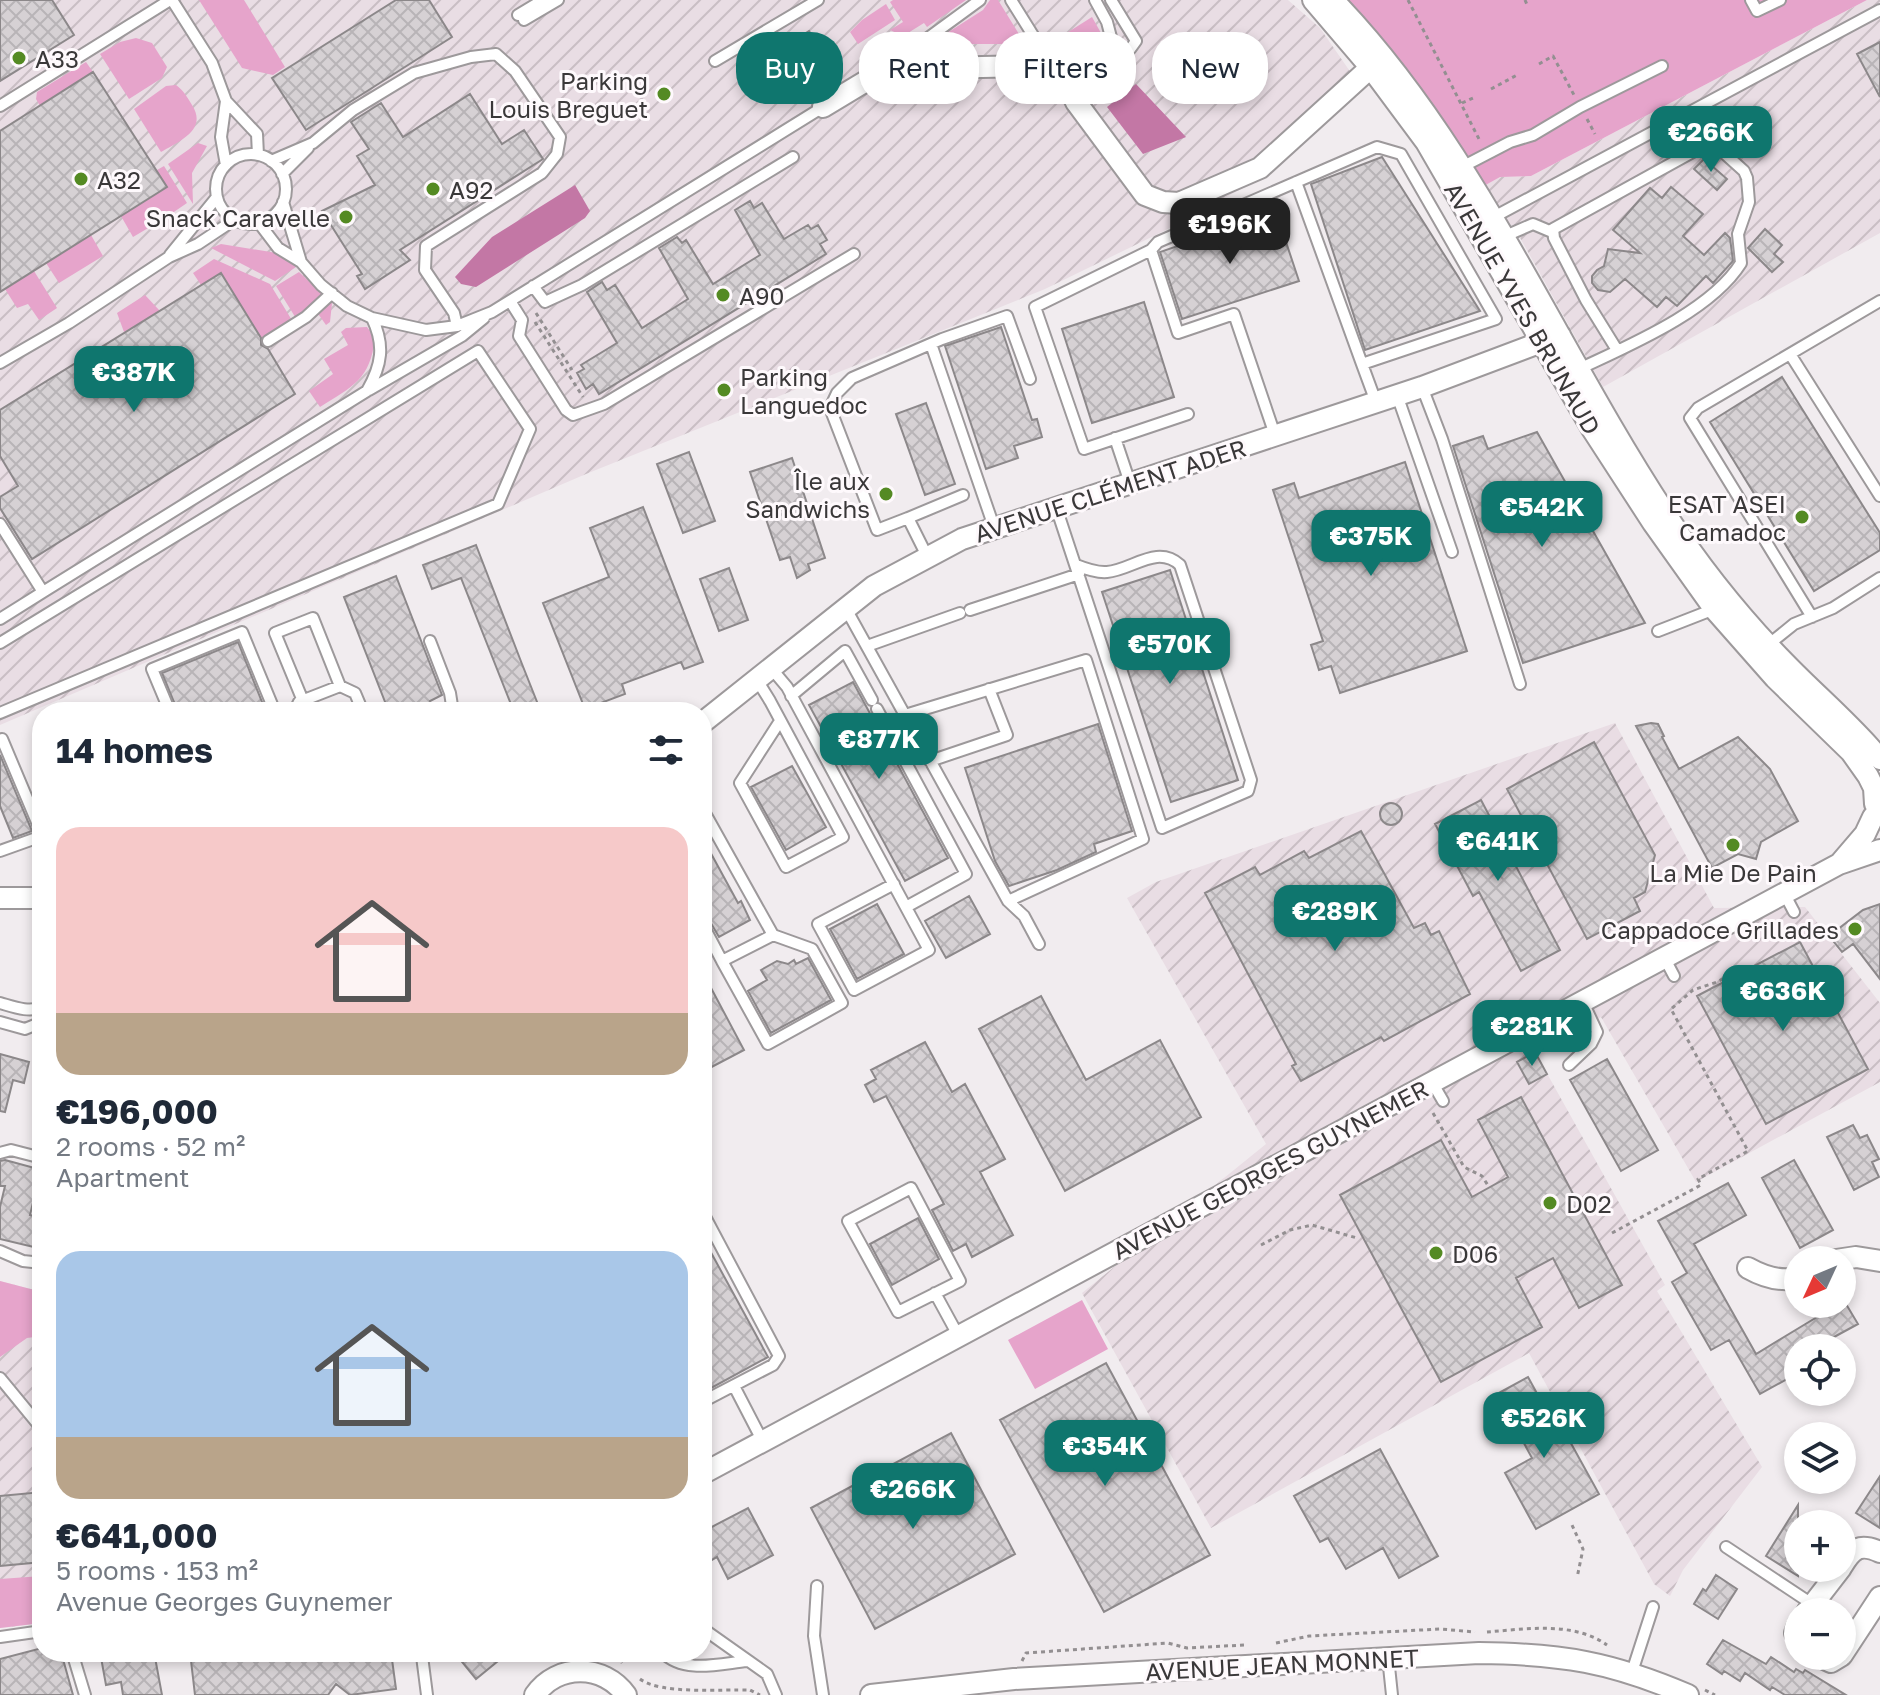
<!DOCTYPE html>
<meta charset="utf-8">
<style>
:root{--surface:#fff;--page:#f6f6f7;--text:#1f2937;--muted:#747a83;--accent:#0f766e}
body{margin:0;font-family:"Golos Text",sans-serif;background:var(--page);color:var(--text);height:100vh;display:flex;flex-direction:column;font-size:30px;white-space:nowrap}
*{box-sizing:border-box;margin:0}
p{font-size:26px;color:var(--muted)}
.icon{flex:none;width:44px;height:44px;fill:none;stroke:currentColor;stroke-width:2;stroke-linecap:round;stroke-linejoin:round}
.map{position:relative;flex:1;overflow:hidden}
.panel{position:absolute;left:32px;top:702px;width:680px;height:960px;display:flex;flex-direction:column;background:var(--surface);border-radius:32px;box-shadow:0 4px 12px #0003}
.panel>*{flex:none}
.banner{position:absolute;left:736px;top:32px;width:760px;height:72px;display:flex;gap:16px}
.needle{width:52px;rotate:226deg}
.fabs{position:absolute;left:1784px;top:1246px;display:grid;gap:16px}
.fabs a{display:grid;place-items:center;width:72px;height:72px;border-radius:50%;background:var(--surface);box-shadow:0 4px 12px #0003;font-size:40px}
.price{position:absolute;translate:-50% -68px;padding:0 18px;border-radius:16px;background:var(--accent);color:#fff;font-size:26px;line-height:52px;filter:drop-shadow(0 2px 4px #0008)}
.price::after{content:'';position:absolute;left:50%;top:48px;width:24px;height:18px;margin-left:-12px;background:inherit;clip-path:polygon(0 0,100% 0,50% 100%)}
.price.selected{background:#222;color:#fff}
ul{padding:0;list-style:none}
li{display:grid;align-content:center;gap:16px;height:424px;padding:0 24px}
li span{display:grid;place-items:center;height:248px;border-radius:24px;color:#555}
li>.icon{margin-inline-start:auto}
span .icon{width:144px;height:144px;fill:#fffc;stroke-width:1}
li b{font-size:34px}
h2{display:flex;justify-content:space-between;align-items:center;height:96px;padding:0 24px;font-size:34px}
.pill{padding:0 28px;border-radius:32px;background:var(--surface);box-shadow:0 4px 12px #0003;font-size:28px;line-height:72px}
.pill.selected{background:var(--accent);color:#fff}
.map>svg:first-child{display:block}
.industrial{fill:url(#industrial-furrows)}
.grass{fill:#e6a4cb}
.water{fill:#c377a5}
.building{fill:url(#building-cross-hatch);stroke:#8c888a;stroke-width:2}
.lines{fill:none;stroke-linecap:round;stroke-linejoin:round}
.service-casing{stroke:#9d999b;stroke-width:14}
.minor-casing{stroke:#9d999b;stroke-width:24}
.path{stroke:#938f91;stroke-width:3;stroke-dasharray:4 4;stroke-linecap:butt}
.service{stroke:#fff;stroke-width:10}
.minor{stroke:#fff;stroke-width:20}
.poi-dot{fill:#548a23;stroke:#fef9fc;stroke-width:3}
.labels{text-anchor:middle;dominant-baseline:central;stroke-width:6;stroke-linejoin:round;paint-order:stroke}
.poi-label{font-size:24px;fill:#3a3839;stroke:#fef9fc;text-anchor:start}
.street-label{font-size:24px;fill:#3a3839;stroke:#fef9fc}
</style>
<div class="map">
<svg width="1880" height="1695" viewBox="0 0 1880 1695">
<defs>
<pattern id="industrial-furrows" width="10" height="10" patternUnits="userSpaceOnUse" patternTransform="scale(2)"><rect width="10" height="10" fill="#e9dde4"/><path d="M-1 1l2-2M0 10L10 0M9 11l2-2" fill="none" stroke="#c9bec4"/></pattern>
<pattern id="building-cross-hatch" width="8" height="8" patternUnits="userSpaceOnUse" patternTransform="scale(2)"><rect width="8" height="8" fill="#d6d1d4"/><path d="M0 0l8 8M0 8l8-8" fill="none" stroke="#b8b4b7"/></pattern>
</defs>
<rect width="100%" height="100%" fill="#f1ecef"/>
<path class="industrial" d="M0 0H1288L1320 28 1358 83 1272 172 1164 231 1045 289 586 474 0 725Z
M1867 0H1880V233L1603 387 1513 225 1507 227 1482 187 1499 177 1531 176Z
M1615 723 1714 908 1805 907 1880 1003V1082L1696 1182 1601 1017 1535 1052 1665 1285 1657 1291 1762 1467 1683 1570 1670 1596 1654 1584 1529 1353 1211 1528 1082 1293 1266 1144 1127 898 1156 882Z
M0 1281 42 1292V1623L0 1628Z"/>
<path class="grass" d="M199 0H244L285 67 273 75 242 68Z
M893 0H966L927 27 924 23 903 36 890 30 903 22 890 2Z
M990 0H998L1025 44H939L936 40 983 10Z
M1333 0H1867L1531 176 1500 177 1482 187Z
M886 4 895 20 858 44 850 32 862 20Z
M1092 17 1101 33C1095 56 1069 55 1054 41Z
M136 38 152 43 167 67 162 78 129 99 100 54 120 42Z
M86 62 93 72 40 106 36 99 37 92Z
M176 85C184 91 187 97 192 105 208 130 179 141 161 152L134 109 166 86Z
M198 143 207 146 192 173 193 204 168 164Z
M164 166 187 203 168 216 164 215 155 224 133 237 121 216 167 187 157 170Z
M91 235 103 256 59 283 46 263Z
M221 244 277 253 296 267 275 281 211 248Z
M214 259 270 284 293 322 268 340 261 338 220 274 201 285 193 273Z
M34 271 57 308 39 320 28 304 17 308 5 289Z
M299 272 332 303 330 322 326 325 314 308 297 320 276 286Z
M145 295 160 311 124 332 117 313Z
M367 327 375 338C370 380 353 386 320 407L309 391 333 374 324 359 348 345 341 332 346 328Z
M0 1281 42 1292V1336L27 1338 0 1357Z
M1082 1300 1108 1349 1035 1389 1008 1340Z
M42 1576V1623L0 1628V1579Z"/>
<path class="water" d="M1136 84 1186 137 1143 154 1107 107Z
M575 185 590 211 585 218 476 287 461 284 455 277 492 237Z"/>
<path class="building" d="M0 0H52L74 35 0 81Z
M396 0H429L452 37 306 130 272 78Z
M809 31 839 80 804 102 773 53Z
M1880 42V97L1857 54Z
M93 72 167 187 0 292V131Z
M470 94 502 144 524 130 543 159 400 250 410 260 365 289 357 276 362 274 322 211 375 185 357 156 369 149 351 122 381 103 403 137Z
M1382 157 1480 311 1365 350 1311 184Z
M1704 159 1727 179 1717 190 1694 169Z
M1671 187 1703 214 1683 236 1704 255 1725 233 1730 238 1733 261 1713 283 1706 276 1677 306 1666 297 1657 307 1625 279 1610 292 1598 290 1592 283V276L1597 270 1604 266 1608 249 1640 253 1613 230 1650 188 1662 198Z
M750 201 754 208 762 203 784 239 808 225 811 229 818 225 827 240 820 244 826 254 599 394 593 384 586 389 577 373 584 369 581 365 617 343 587 292 602 282 607 290 615 285 642 328 688 299 659 248 677 237 682 243 686 240 713 284 760 255 735 210Z
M1276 212 1299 281 1182 319 1160 252Z
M1765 229 1782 245 1774 254 1783 262 1772 272 1748 248Z
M221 273 261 338V345L268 349 295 394 32 559 0 508V497L18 486 0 456V410Z
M1144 302 1174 397 1092 423 1062 329Z
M1001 327 1032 420 1037 419 1042 437 1014 446 1018 458 986 469 945 346Z
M1782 377 1880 533V550L1814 591 1710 422Z
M926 403 955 484 925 495 896 414Z
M1537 432 1645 623 1523 663 1453 446 1483 436 1488 449Z
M689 452 715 521 683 533 657 464Z
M792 458 825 558 808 564 810 570 797 578 790 557 780 560 750 472Z
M1405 462 1467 651 1340 693 1331 666 1319 670 1311 645 1323 641 1273 490 1294 483 1299 498Z
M643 507 703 662 684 669 681 662 622 684 625 694 585 709 543 603 609 577 590 528Z
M476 545 522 664 541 712H514L461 578 432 589 423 565Z
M729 568 748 620 719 631 700 579Z
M1170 570 1238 780 1171 802 1102 592Z
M396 576 442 695 430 701 434 712H389L344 597Z
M238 642 266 712H178L162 673Z
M853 682 948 858 905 881 809 705Z
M1651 723 1658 724 1664 736 1662 737 1679 769 1738 737 1770 769 1798 821 1761 842 1756 859 1738 854 1712 868 1636 726Z
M1098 724 1132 831 1094 844 1096 852 1057 870 1009 886 995 861 965 768Z
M1594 742 1655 855 1645 892 1634 898 1640 911 1587 939 1507 789Z
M0 755 32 831 13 838 0 806Z
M792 766 826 827 786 850 751 787Z
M1481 800 1560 950 1521 971 1479 892 1473 896 1435 824Z
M1380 814a11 11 0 1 1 22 0a11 11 0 1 1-22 0Z
M1361 831 1414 928 1425 923 1431 935 1439 931 1470 994 1384 1041 1381 1037 1301 1081 1292 1066 1296 1064 1205 893 1255 867 1260 875 1304 851 1309 858Z
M702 837 738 903 741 901 750 920 719 937 702 908Z
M969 896 990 934 946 958 925 921Z
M877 904 904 954 857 979 830 929Z
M1880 904V979L1853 944 1842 952 1829 936 1863 910Z
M1800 942 1868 1069 1766 1124 1697 996Z
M808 958 831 1000 771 1033 748 991 767 980 761 970 777 961 788 964 794 960 796 964Z
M702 971 744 1050 702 1072Z
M1041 996 1086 1080 1160 1040 1201 1117 1065 1191 979 1029Z
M925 1042 952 1092 965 1084 1005 1159 980 1172 1013 1235 972 1257 966 1244 953 1251 932 1210 944 1204 886 1096 874 1102 865 1085 876 1079 871 1070Z
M1535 1052 1547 1074 1529 1084 1517 1062Z
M0 1054 29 1062 24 1083 13 1080 5 1112 0 1111Z
M1607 1059 1658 1150 1621 1171 1570 1080Z
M1521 1097 1622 1285 1579 1308 1553 1258 1516 1278 1542 1327 1441 1382 1340 1195 1441 1140 1472 1197 1508 1177 1478 1120Z
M1853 1125 1860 1138 1867 1135 1879 1159 1872 1162 1879 1177 1854 1190 1827 1137Z
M5 1160 42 1170V1187L37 1186 30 1215 42 1218V1249L0 1239V1207L5 1186H0V1161Z
M1794 1160 1833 1230 1800 1248 1762 1178Z
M1728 1183 1746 1215 1694 1244 1756 1354 1822 1314 1816 1304H1846L1858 1324 1823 1343 1826 1348H1798V1373L1760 1394 1729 1340 1711 1350 1672 1282 1687 1273 1658 1221Z
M918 1218 939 1259 892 1285 870 1244Z
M702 1236 768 1357 702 1393Z
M1106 1363 1210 1555 1104 1612 1000 1420Z
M1528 1377 1563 1441 1568 1438 1599 1494 1536 1529 1505 1473 1532 1458 1497 1394Z
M951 1433 1015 1554 875 1629 811 1508Z
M1380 1449 1438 1556 1399 1578 1383 1548 1346 1569 1328 1538 1320 1542 1294 1496Z
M1880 1476V1528L1856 1513Z
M42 1492V1562L0 1566V1496Z
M1798 1505V1576L1766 1556Z
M748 1508 773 1555 728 1579 717 1557 702 1566V1532Z
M1716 1575 1737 1589 1718 1619 1694 1604 1703 1589 1706 1591Z
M1723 1640 1766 1664 1771 1657 1794 1672 1796 1669 1803 1673 1805 1670 1846 1695H1785L1772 1687 1770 1690 1745 1673 1740 1681 1724 1671 1722 1674 1707 1664Z
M42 1648V1652H61L73 1695H0V1659Z
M100 1652H154L162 1695H123L121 1682 106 1685Z
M190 1652H391L396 1689 350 1695 336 1684 328 1695H195Z
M454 1652H509L476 1679Z"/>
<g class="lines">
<defs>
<path id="service" d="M172 0 212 63 226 101 257 134 258 155
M1011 0 1039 45 1061 73
M1751 0 1757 11 1780 0
M518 15 543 0
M524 20 558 0
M715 61 818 0
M891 65 980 0
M1066 76 1087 56 1112 41 1107 22 1095 0
M1065 78C1092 72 1121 66 1136 41L1111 0
M226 101 221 137 226 165
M0 106 170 0
M216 189a35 35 0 1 1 70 0a35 35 0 1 1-70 0Z
M271 161 313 143 353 110 414 73 471 57 496 54 515 71 560 137 557 154 542 173 426 246 425 270 454 313 457 326
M1460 168 1510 142 1533 135 1580 107 1662 66
M282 174 308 148
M283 202 301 262
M1492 218 1880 10
M259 223 278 248 301 262 321 285 347 306 372 318 426 330 457 326 492 312 823 107
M1503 237 1533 224 1552 232
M1151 250 1158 242 1377 147 1401 154 1496 319 1362 364 1296 182
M170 255 217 197
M533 286 545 302 582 285 793 157
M510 301 522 320 519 336 566 410 573 415 604 404 854 254
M268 341 306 317 332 293
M931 344 994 527
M1790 354 1880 496
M0 363 69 323 169 257 198 244 234 220
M1362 364 1376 402
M1579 369C1630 345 1711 311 1741 263L1738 234 1749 202 1747 178 1744 171 1714 144H1707L1553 229 1554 238 1586 300 1617 350
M1422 387 1442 439 1520 684
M369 390 462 336 484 318
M1397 395 1452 552
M1188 414 1084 449 1035 307 1151 250 1178 333 1234 314 1275 435
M1115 438 1130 483
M1056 507 1162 828 1248 791 1251 780 1180 565C1157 544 1132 570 1107 572 1097 573 1086 569 1076 565
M908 518 877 530 830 408 837 393 852 378 942 339 1007 316 1030 379
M0 524 43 592 0 619
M927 556 908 518 963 495
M43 592 367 391C382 365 385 345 372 318
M845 607 1008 901 1024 916 1039 944
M970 610 1079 574
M1812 617 1690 418 1698 408 1880 301
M1658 631 1717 608
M430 641 450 693 453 712
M0 643 478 351 530 429 498 504 0 713
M1768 645 1794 624 1833 608 1880 578
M867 646 960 613
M771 668 787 687 929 950 854 990 818 924 894 884
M757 680 770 701 843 837 786 867 740 783 780 721
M791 696 845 651 872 700
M303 701 275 633 313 618 340 686
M877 709 966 874 906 907
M170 712 152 669 242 632 275 712
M294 712 299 702 340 686 355 693 363 712
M905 715 1086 660 1143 839 1008 901
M2 739 42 834
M930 761 1007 735 989 689
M702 808 773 935 812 949 842 1003 768 1044 722 961 773 935
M0 851 42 836
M1784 893 1794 912
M702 923 722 961
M1664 957 1674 976
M0 1003C14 1007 29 1013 42 1007
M0 1022 25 1029 42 1022
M1569 1065 1591 1044 1597 1032 1583 1002
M1432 1082 1443 1101
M0 1153 11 1150 42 1158
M911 1188 960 1281 898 1312 848 1221Z
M702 1211 779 1356 773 1365 702 1402
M0 1251 23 1261 42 1263
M935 1293 959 1337
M0 1378 42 1429
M734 1386 763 1442
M1726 1547 1812 1604
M817 1586 814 1636 823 1695
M702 1628 767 1674 776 1695
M0 1637 42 1631
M72 1652 85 1695
M427 1652 422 1656 427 1695
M662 1652C684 1674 718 1664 747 1661
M1388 1657 1392 1695
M1632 1672 1653 1607"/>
<path id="minor" d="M1313 0 1371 68 1426 142 1592 429 1653 523 1715 610 1775 678 1851 752 1868 776 1874 788 1875 804
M1333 0C1473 144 1555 346 1665 513 1700 567 1741 618 1786 664 1817 696 1852 725 1880 759
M823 107 886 69 1032 66 1065 78 1076 102 1145 195 1163 202 1179 203 1260 168 1380 59
M702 723 874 586 962 539 1422 387 1560 335
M1841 862 1865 834 1873 817
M0 898H42
M1836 1260 1856 1257 1880 1261
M1748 1268C1764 1277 1780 1282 1798 1278
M702 1474 1839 864 1880 850
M1842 1566C1853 1548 1860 1543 1880 1552
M1807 1612 1841 1568
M1798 1625 1795 1633 1798 1640
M1842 1655 1880 1597
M1818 1656 1831 1662 1841 1656
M535 1695C557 1663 604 1664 626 1695
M871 1695 1014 1679 1479 1653C1562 1654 1611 1662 1688 1695"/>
</defs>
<use href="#service" class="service-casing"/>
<use href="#minor" class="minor-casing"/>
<path class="path" d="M1408 0 1480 141
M1525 0 1528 7
M1539 64 1553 56 1574 95
M1491 89 1519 74
M1462 103 1473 98
M1587 119 1595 134
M536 313 572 370
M535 322 583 397
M1433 1113 1464 1167 1482 1176 1489 1187
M1612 1233 1701 1185 1698 1179 1748 1151 1671 1009 1693 990 1717 982 1747 966 1748 970
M1261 1245 1290 1230 1312 1225 1357 1238
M1572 1525 1583 1549 1577 1578
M1487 1632C1526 1629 1573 1621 1607 1645
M1276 1643 1309 1636 1440 1629 1475 1632
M602 1654H615L622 1663
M1022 1661 1026 1653 1168 1643 1187 1648 1244 1645
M640 1679C661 1695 723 1689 750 1690L760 1695
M1705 1690 1715 1695"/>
<use href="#service" class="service"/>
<use href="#minor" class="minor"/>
</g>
<g class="poi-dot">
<circle cx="19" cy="58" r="8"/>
<circle cx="664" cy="94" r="8"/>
<circle cx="81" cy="179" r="8"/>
<circle cx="433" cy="189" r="8"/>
<circle cx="346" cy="217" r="8"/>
<circle cx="723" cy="295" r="8"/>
<circle cx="724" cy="390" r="8"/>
<circle cx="886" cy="494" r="8"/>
<circle cx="1802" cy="517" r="8"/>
<circle cx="1733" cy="845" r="8"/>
<circle cx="1855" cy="929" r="8"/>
<circle cx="1550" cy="1203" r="8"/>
<circle cx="1436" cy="1253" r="8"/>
</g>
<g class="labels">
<g class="poi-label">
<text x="35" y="58">A33</text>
<text x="648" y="80" text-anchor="end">Parking<tspan x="648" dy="28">Louis Breguet</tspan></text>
<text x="97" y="179">A32</text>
<text x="449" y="189">A92</text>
<text x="330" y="217" text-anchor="end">Snack Caravelle</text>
<text x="739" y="295">A90</text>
<text x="740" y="376">Parking<tspan x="740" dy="28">Languedoc</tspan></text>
<text x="870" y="480" text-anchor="end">Île aux<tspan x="870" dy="28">Sandwichs</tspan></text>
<text x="1786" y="503" text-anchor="end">ESAT ASEI<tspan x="1786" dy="28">Camadoc</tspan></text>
<text x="1733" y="872" text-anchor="middle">La Mie De Pain</text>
<text x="1839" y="929" text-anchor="end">Cappadoce Grillades</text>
<text x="1566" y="1203">D02</text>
<text x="1452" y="1253">D06</text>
</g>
<g class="street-label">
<text transform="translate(1523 308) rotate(60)">AVENUE YVES BRUNAUD</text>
<text transform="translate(1110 490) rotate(-18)">AVENUE CLÉMENT ADER</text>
<text transform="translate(1270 1169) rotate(-28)">AVENUE GEORGES GUYNEMER</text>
<text transform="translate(1282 1664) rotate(-3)">AVENUE JEAN MONNET</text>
</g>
</g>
</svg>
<div class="fabs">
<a><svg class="needle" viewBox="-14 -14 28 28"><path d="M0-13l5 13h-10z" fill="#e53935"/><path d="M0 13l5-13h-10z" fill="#747a83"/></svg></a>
<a><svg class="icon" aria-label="locate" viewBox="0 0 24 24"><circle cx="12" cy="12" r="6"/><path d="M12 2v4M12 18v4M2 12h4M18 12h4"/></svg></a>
<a><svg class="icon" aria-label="layers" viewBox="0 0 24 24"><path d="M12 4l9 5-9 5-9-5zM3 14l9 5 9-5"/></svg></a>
<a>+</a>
<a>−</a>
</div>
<b class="price" style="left:1711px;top:174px">€266K</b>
<b class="price selected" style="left:1230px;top:266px">€196K</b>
<b class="price" style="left:134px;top:414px">€387K</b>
<b class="price" style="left:1542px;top:549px">€542K</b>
<b class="price" style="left:1371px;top:578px">€375K</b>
<b class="price" style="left:1170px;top:686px">€570K</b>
<b class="price" style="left:879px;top:781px">€877K</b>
<b class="price" style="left:1498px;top:883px">€641K</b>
<b class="price" style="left:1335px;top:953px">€289K</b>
<b class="price" style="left:1783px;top:1033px">€636K</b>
<b class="price" style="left:1532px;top:1068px">€281K</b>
<b class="price" style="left:1544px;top:1460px">€526K</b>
<b class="price" style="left:1105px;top:1488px">€354K</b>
<b class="price" style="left:913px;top:1531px">€266K</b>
<div class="banner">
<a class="pill selected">Buy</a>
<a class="pill">Rent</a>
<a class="pill">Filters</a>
<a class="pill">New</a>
</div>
<section class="panel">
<h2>14 homes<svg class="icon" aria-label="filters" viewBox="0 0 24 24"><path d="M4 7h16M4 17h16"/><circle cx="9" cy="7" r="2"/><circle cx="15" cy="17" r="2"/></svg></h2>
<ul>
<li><span style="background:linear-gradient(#f6c9c9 75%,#b9a48a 0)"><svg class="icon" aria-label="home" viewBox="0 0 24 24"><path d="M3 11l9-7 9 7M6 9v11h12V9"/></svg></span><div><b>€196,000</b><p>2 rooms · 52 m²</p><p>Apartment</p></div></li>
<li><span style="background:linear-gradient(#a9c7e8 75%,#b9a48a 0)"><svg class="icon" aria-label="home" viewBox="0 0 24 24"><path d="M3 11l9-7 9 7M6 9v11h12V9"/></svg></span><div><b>€641,000</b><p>5 rooms · 153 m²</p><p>Avenue Georges Guynemer</p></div></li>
</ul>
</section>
</div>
